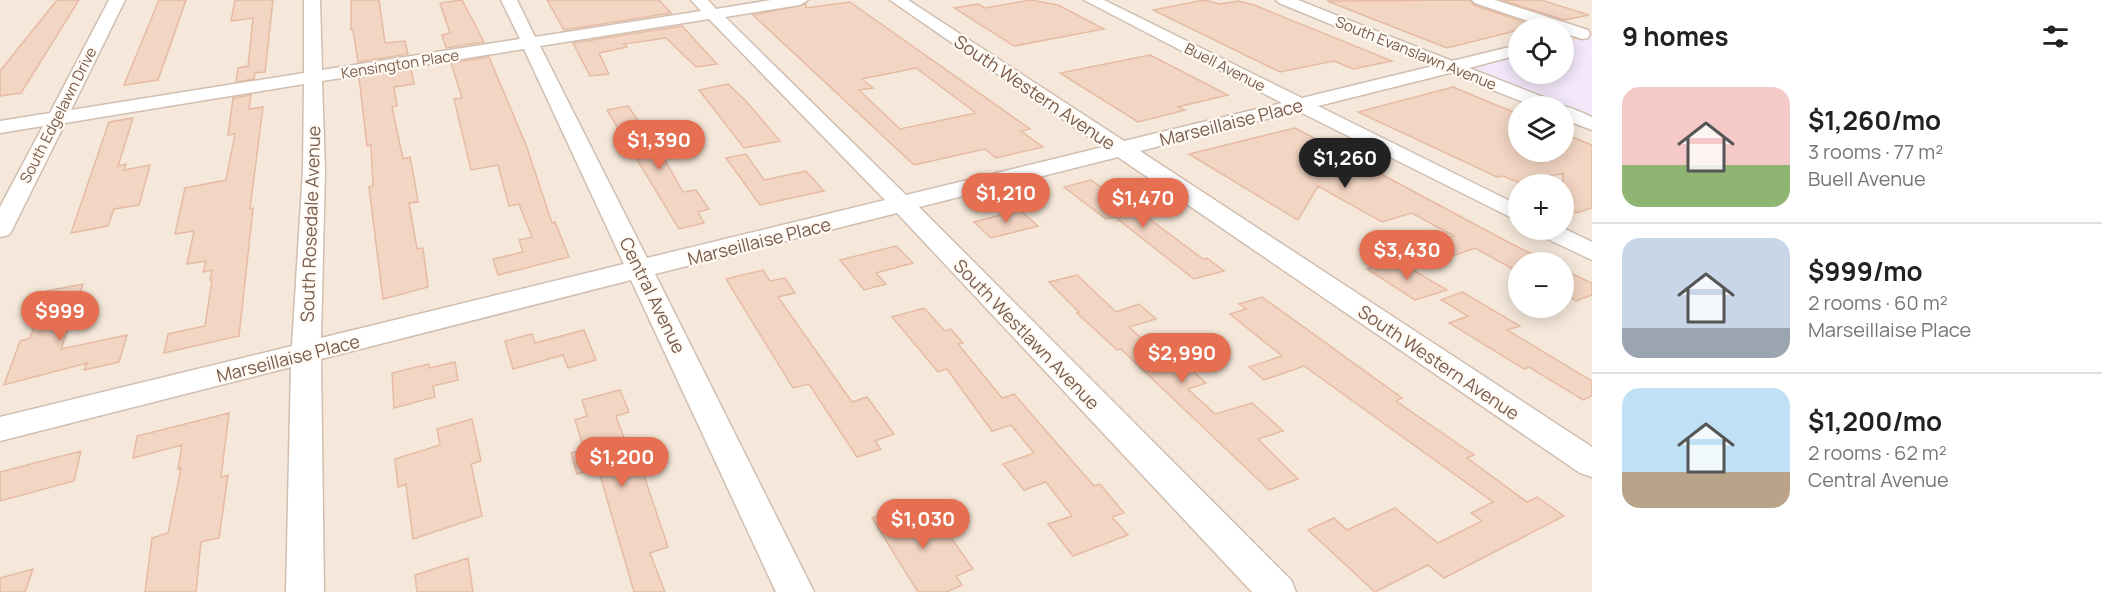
<!DOCTYPE html>
<meta charset="utf-8">
<style>
:root{--surface:#fff;--page:#f6f6f6;--text:#222;--muted:#767676;--line:#e0e0e0;--accent:#e76f51}
body{margin:0;font-family:Manrope,sans-serif;background:var(--page);color:var(--text);height:100vh;display:flex;flex-direction:column;font-size:22px;white-space:nowrap}
*{box-sizing:border-box;margin:0}
p{font-size:20px;color:var(--muted)}
.icon{flex:none;width:33px;height:33px;fill:none;stroke:currentColor;stroke-width:2;stroke-linecap:round;stroke-linejoin:round}
.map{position:relative;flex:1;overflow:hidden}
.side{display:flex;flex-direction:column;background:var(--surface);width:510px}
.side>*{flex:none}
.tools{position:absolute;left:1508px;top:18px;display:grid;gap:12px}
.tools a{display:grid;place-items:center;width:66px;height:66px;border-radius:50%;background:var(--surface);box-shadow:0 3px 15px #0003;font-size:30px}
.price{position:absolute;translate:-50% -51px;padding:0 14px;border-radius:21px;background:var(--accent);color:#fff;font-size:20px;line-height:39px;filter:drop-shadow(0 2px 3px #0008)}
.price::after{content:'';position:absolute;left:50%;top:36px;width:18px;height:14px;margin-left:-9px;background:inherit;clip-path:polygon(0 0,100% 0,50% 100%)}
.price.current{background:#222;color:#fff}
ul{padding:0;list-style:none}
li{display:flex;align-items:center;gap:18px;height:150px;padding:0 30px}
li+li{border-top:2px solid var(--line)}
li span{display:grid;place-items:center;flex:none;width:168px;height:120px;border-radius:18px;color:#555}
li>.icon{margin-inline-start:auto}
span .icon{width:72px;height:72px;fill:#fffc;stroke-width:1}
li b{font-size:26px}
h2{display:flex;justify-content:space-between;align-items:center;height:72px;padding:0 30px;font-size:26px}
main{display:flex;flex:1;min-height:0}
.map>svg:first-child{display:block}
.residential{fill:#f5e8da;fill-rule:evenodd}
.education{fill:#f3e8fa}
.building{fill:#f3d5c3;stroke:#e6bba3;stroke-width:1.5;fill-rule:evenodd}
.lines{fill:none;stroke-linecap:round;stroke-linejoin:round}
.minor-casing{stroke:#d1beb0;stroke-width:3}
.minor{fill:#fff;fill-rule:evenodd}
.labels{text-anchor:middle;dominant-baseline:central;stroke-width:4.5;stroke-linejoin:round;paint-order:stroke}
.far-street-label{font-size:15px;fill:#7a5c4d;stroke:#fffaf3}
.street-label{font-size:18px;fill:#7a5c4d;stroke:#fffaf3}
</style>
<main>
<div class="map">
<svg width="1592" height="592" viewBox="0 0 1592 592">
<rect width="100%" height="100%" fill="#fdf6ec"/>
<path class="residential" d="M0 0H1592V592H0ZM1518 28H1563V74H1518ZM1518 106H1563V152H1518ZM1518 184H1563V230H1518ZM1518 262H1563V308H1518Z"/>
<path class="education" d="M1592 36V118L1465 67 1518 54V74H1563V43Z"/>
<path class="building" d="M57 0H79L21 93 0 96V71Z
M159 0H186L158 80 124 85Z
M235 0H273L265 72 255 73 254 79 236 82 238 68 248 66 253 18 231 21Z
M351 0H379L385 43 405 41 408 54 358 62 353 30H351Z
M462 0 484 42 446 48 442 35 450 33 440 3Z
M547 0H659L671 13 564 30Z
M1031 0 1058 5 1104 29 1014 46 954 8 978 4 985 8Z
M1204 0 1220 4 1238 1 1254 5 1392 61 1353 69 1334 61 1280 72 1153 10Z
M1470 0 1474 5 1535 26 1447 48 1327 1Z
M1502 0H1541L1589 15 1564 20Z
M850 2 1030 129 1021 131 1043 147 996 158 985 149 914 165 753 15 806 4V8ZM916 68 976 113 900 129 859 90 873 88 862 79Z
M682 26 717 64 696 67 666 38 624 44 627 47 599 53 609 74 590 76 573 43Z
M1150 55 1228 95 1178 107 1185 110 1138 122 1060 73Z
M489 57 526 145 552 223 555 222 569 257 498 275 493 259 523 252 519 240 532 237 519 204 509 206 498 165 471 170 454 99 462 98 451 63Z
M411 69 414 84 394 87 397 106 392 107 403 159 410 157 414 178 418 202 409 203 417 249 423 248 428 287 383 299 369 187 373 186 371 145 367 146 359 77Z
M728 84 746 101 780 141 744 148 699 90Z
M1453 87 1518 114V152H1563V139L1572 137 1592 145V208L1576 213 1563 207V173L1522 184 1503 176 1497 177 1358 112Z
M251 95 249 109 263 107 250 209 253 208 239 336 164 353 168 334 205 326 212 280H210L212 270 203 272 206 261 187 264 194 231 175 234 185 188 226 180 235 134 228 135 233 98Z
M628 106 661 153 683 192 696 190 709 209 698 212 704 223 679 229 607 110Z
M133 118 118 166 126 164 124 170 150 165 139 205 114 209 108 226 71 233 109 122Z
M1295 128 1508 242 1548 262H1518V272L1475 248 1447 258 1426 246 1454 236 1412 213 1382 222 1318 186 1298 220 1189 154Z
M746 154 764 180 806 171 824 191 760 205 726 158Z
M1091 180 1112 195 1116 194 1203 259 1207 258 1224 271 1194 279 1115 217 1106 219 1064 187Z
M1020 210 1038 226 991 238 974 222Z
M896 246 913 263 876 273 886 284 864 290 840 260Z
M1390 263 1407 273 1415 271 1447 290 1415 300 1367 269Z
M763 270 770 281 785 278 795 293 778 297 852 402 867 397 894 434 875 441 881 449 857 457 809 384 793 388 726 279Z
M1563 270 1592 283V295L1576 301 1563 293Z
M1077 275 1116 312 1139 304 1156 319 1129 327 1170 364 1181 360 1206 383 1188 389 1215 414 1252 403 1283 431 1258 439 1298 479 1269 490 1121 349 1117 350 1077 313 1079 312 1049 282Z
M83 284 61 349 127 335 119 362 84 370 87 363 4 385 20 341 30 338 47 291Z
M1462 292 1520 326 1507 330 1592 381V396L1583 400 1529 367 1524 369 1449 323 1468 316 1441 300Z
M1262 297 1402 398 1396 401 1474 455 1467 458 1527 502 1537 497 1564 516 1444 578 1428 565 1375 592 1308 530 1334 518 1347 530 1395 508 1438 543 1482 521 1471 513 1493 502 1304 366 1264 380 1249 367 1282 356 1230 314 1246 309 1239 304Z
M924 308 945 331 951 329 963 343 958 344 1002 398 1014 394 1094 486 1100 484 1124 513 1112 517 1128 535 1073 556 1048 524 1072 516 1046 482 1024 490 1003 464 1034 453 1011 425 992 431 947 369 938 372 892 317Z
M584 330 596 360 568 368 563 355 513 369 505 341 532 334 535 343Z
M455 362 458 380 433 386 435 397 394 408 392 373 429 364V368Z
M620 390 629 412 616 416 636 471 642 470 668 547 650 553 665 592H634L598 468 577 474 571 453 584 449 575 420 587 416 582 400Z
M229 413 221 477 228 475 219 538 201 542 196 592H145L152 538 168 533 181 468 178 469 182 445 133 458 137 436Z
M472 419 481 461 471 464 482 516 413 539 406 484 398 487 395 459 440 445 437 429Z
M81 451 74 481 0 501V472Z
M915 503 935 533 945 529 973 569 956 576 962 585 947 592H918L872 518Z
M468 558 473 592H417L415 575Z
M33 569 25 592H0V578Z"/>
<g class="lines">
<defs>
<path id="minor" d="M109 0H125L71 110 304 73V0H320L322 70 520 39 501 0H517L535 37 701 11 691 0H708L716 9 771 0H808L800 5 725 17 906 195 1103 147 890 0H908L1124 141 1282 103 1084 0H1104L1302 98 1433 66 1279 3 1276 0H1298L1452 61 1518 45V55L1469 68 1556 102 1558 106H1533L1450 73 1318 106 1518 205V221L1298 111 1140 151 1592 447V477L1580 473 1118 157 919 207 1291 580 1296 592H1252L897 213 655 274 814 592H776L631 280 321 359 324 592H286L291 367 0 441V417L292 346 303 170 304 84 65 123 12 230 9 235 0 237V207L43 126 0 133V121L50 113ZM709 19 885 200 647 258 540 46ZM524 49 624 264 321 338 325 170 322 81Z
M1472 0H1495L1588 30 1590 34 1588 38 1582 39 1563 33V28H1549L1475 3Z
M1561 106C1572 107 1582 113 1592 117V130L1563 119Z
M1563 228 1592 242V260L1539 235 1536 230Z"/>
</defs>
<use href="#minor" class="minor-casing"/>
<use href="#minor" class="minor"/>
</g>
<g class="labels">
<g class="far-street-label">
<text transform="translate(1416 53) rotate(22)">South Evanslawn Avenue</text>
<text transform="translate(400 64) rotate(-9)">Kensington Place</text>
<text transform="translate(1225 67) rotate(27)">Buell Avenue</text>
<text transform="translate(58 115) rotate(-63)">South Edgelawn Drive</text>
</g>
<g class="street-label">
<text transform="translate(1035 92) rotate(34)">South Western Avenue</text>
<text transform="translate(1231 122) rotate(-14)">Marseillaise Place</text>
<text transform="translate(310 224) rotate(-88)">South Rosedale Avenue</text>
<text transform="translate(759 241) rotate(-14)">Marseillaise Place</text>
<text transform="translate(653 295) rotate(64)">Central Avenue</text>
<text transform="translate(1027 334) rotate(46)">South Westlawn Avenue</text>
<text transform="translate(288 358) rotate(-14)">Marseillaise Place</text>
<text transform="translate(1439 362) rotate(34)">South Western Avenue</text>
</g>
</g>
</svg>
<div class="tools">
<a><svg class="icon" aria-label="locate" viewBox="0 0 24 24"><circle cx="12" cy="12" r="6"/><path d="M12 2v4M12 18v4M2 12h4M18 12h4"/></svg></a>
<a><svg class="icon" aria-label="layers" viewBox="0 0 24 24"><path d="M12 4l9 5-9 5-9-5zM3 14l9 5 9-5"/></svg></a>
<a>+</a>
<a>−</a>
</div>
<b class="price" style="left:659px;top:171px">$1,390</b>
<b class="price current" style="left:1345px;top:189px">$1,260</b>
<b class="price" style="left:1006px;top:224px">$1,210</b>
<b class="price" style="left:1143px;top:229px">$1,470</b>
<b class="price" style="left:1407px;top:281px">$3,430</b>
<b class="price" style="left:60px;top:342px">$999</b>
<b class="price" style="left:1182px;top:384px">$2,990</b>
<b class="price" style="left:622px;top:488px">$1,200</b>
<b class="price" style="left:923px;top:550px">$1,030</b>
</div>
<section class="side">
<h2>9 homes<svg class="icon" aria-label="filters" viewBox="0 0 24 24"><path d="M4 7h16M4 17h16"/><circle cx="9" cy="7" r="2"/><circle cx="15" cy="17" r="2"/></svg></h2>
<ul>
<li><span style="background:linear-gradient(#f6c9c9 65%,#8fb573 0)"><svg class="icon" aria-label="home" viewBox="0 0 24 24"><path d="M3 11l9-7 9 7M6 9v11h12V9"/></svg></span><div><b>$1,260/mo</b><p>3 rooms · 77 m²</p><p>Buell Avenue</p></div></li>
<li><span style="background:linear-gradient(#c9d6e8 75%,#9aa5b1 0)"><svg class="icon" aria-label="home" viewBox="0 0 24 24"><path d="M3 11l9-7 9 7M6 9v11h12V9"/></svg></span><div><b>$999/mo</b><p>2 rooms · 60 m²</p><p>Marseillaise Place</p></div></li>
<li><span style="background:linear-gradient(#bfe0f5 70%,#b9a48a 0)"><svg class="icon" aria-label="home" viewBox="0 0 24 24"><path d="M3 11l9-7 9 7M6 9v11h12V9"/></svg></span><div><b>$1,200/mo</b><p>2 rooms · 62 m²</p><p>Central Avenue</p></div></li>
</ul>
</section>
</main>
